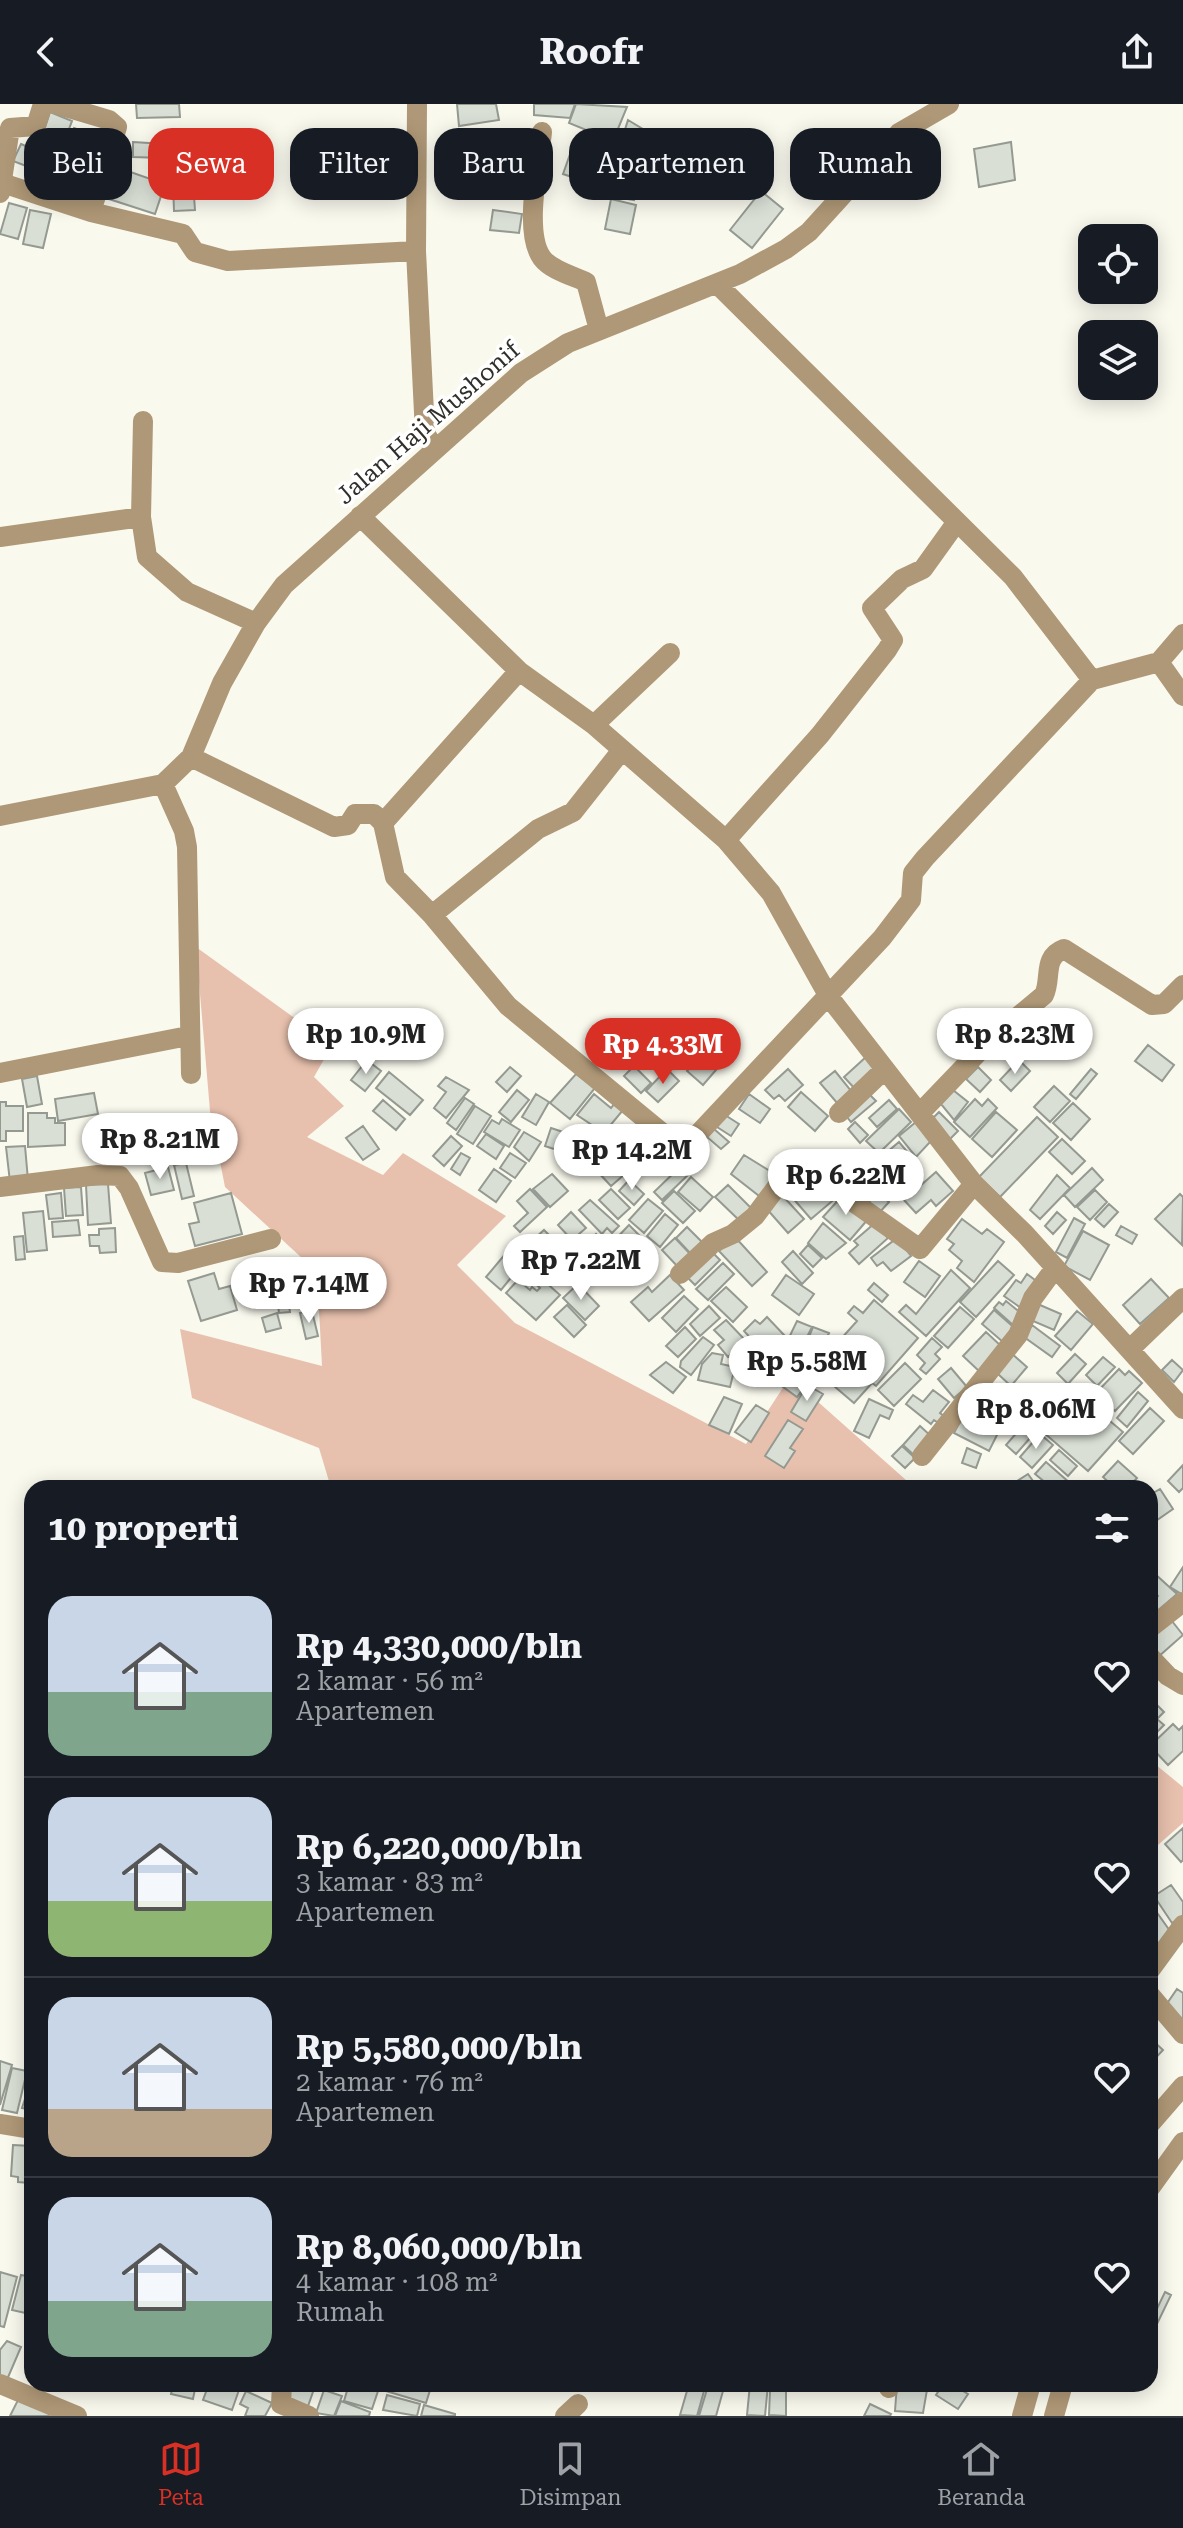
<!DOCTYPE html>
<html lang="id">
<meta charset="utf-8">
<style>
:root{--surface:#171b24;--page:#20242c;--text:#f1f3f6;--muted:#9ea1a6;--line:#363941;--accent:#d93025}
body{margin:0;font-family:"Roboto Serif",serif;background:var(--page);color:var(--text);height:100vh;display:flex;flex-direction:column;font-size:30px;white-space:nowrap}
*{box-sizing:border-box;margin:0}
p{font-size:26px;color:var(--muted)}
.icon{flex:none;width:44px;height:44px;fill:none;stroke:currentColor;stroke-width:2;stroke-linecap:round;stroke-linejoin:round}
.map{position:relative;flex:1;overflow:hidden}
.sheet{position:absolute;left:24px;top:1376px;width:1134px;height:912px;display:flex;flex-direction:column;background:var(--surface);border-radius:24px;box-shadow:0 4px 20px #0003}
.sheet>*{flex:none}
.hud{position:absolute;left:24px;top:24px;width:1136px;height:72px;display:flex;gap:16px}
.tools{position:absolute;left:1078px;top:120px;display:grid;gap:16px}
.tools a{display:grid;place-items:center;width:80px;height:80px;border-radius:16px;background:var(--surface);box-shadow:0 4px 20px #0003;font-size:40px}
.price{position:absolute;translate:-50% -68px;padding:0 18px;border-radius:28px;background:#fff;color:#222;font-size:26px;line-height:52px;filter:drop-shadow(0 2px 4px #0008)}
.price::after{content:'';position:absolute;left:50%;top:48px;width:24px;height:18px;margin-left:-12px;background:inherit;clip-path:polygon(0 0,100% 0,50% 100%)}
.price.current{background:var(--accent);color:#fff}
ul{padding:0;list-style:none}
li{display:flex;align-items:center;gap:24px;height:200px;padding:0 24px}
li+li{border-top:2px solid var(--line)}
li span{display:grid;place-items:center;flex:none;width:224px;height:160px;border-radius:24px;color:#555}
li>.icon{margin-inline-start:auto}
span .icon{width:96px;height:96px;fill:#fffc;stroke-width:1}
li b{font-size:34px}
h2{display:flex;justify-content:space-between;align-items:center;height:96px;padding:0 24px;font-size:34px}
.pill{padding:0 28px;border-radius:24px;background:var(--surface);box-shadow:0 4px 20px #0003;font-size:28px;line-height:72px}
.pill.current{background:var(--accent);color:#fff}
header{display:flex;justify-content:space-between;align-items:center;height:104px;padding:0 24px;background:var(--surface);font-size:36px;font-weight:700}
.dock{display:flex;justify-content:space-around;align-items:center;height:112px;border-top:2px solid var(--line);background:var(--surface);font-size:22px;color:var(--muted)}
.dock a{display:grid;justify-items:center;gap:4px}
.dock .current{color:var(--accent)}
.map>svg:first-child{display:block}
.green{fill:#e8c1ae}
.building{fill:#d9dfd5;stroke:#949a91;stroke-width:2}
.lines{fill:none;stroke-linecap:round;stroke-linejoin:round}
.minor{stroke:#af9877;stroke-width:20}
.labels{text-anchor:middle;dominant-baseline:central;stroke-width:7;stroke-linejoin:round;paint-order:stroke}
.street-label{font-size:24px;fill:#2f2f2b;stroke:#fff}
</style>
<header><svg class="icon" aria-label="back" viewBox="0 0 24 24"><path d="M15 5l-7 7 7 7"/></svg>Roofr<svg class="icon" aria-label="share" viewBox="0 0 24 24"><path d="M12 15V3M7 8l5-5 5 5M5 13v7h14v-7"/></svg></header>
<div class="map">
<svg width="1183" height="2312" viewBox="0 0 1183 2312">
<rect width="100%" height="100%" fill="#faf9ee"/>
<path class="green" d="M196 843 332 941 314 973 344 1002 307 1033 383 1071 403 1049 506 1112 457 1161 515 1219 746 1340 790 1273 915 1384H331L319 1344 192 1294 180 1225 322 1262 317 1168 225 1083 210 1007Z
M1150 1656 1183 1683V1719L1150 1748Z"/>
<path class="building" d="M136 0H179L180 13 137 14Z
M457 0H496L499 16 459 22Z
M534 0H575L570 14 534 11Z
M576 0 627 3 613 37 569 19Z
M50 8 72 17 62 43 41 35Z
M628 16 651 30 642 58 616 54Z
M74 24 108 37 101 56 67 43Z
M575 36 616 54 610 76 596 70 593 80 563 70Z
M133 38 164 40 163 54 133 53Z
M1011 38 1015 76 979 83 974 45Z
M21 40 33 45 26 62 13 57Z
M37 46 46 50 37 71 28 67Z
M66 46 81 52 66 92 50 86Z
M497 48V79L480 80 479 49Z
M48 51 58 55 48 79 38 74Z
M893 51 903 68 889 76 881 66Z
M505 53H521V80H505Z
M617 58 639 61 634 96 614 93Z
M119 64 165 80 155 110 109 95Z
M173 79H193L195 106 174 107Z
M761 87 783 105 752 144 730 126Z
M611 95 636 101 630 130 605 125Z
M9 99 27 104 18 135 0 130Z
M30 106 51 110 43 144 23 140Z
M493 106 522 110 519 129 490 126Z
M712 938 728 952 703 981 687 967Z
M1148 941 1174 961 1162 977 1135 957Z
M866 953 879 968 857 987 844 973Z
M367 956 381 967 365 987 351 976Z
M1019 956 1030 967 1011 987 1000 976Z
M634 962 651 979 641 989 624 972Z
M510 963 521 972 507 988 496 978Z
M978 963 991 976 980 988 966 975Z
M667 965 679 977 658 998 646 987Z
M788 965 803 981 785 997 779 991 774 995 765 986Z
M1091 965 1097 970 1076 995 1070 990Z
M835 967 852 988 838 1000 820 979Z
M389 968 423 996 410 1011 376 984Z
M576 970 595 984 570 1015 550 999Z
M37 972 42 1000 27 1003 22 975Z
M446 973 469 986 446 1014 434 1004 446 988 438 982Z
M1054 982 1070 997 1050 1018 1034 1003Z
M517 986 529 996 511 1018 499 1008Z
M953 986 968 998 954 1016 941 1000Z
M801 988 828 1012 815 1027 788 1003Z
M867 988 876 997 851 1018 843 1008Z
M94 989 98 1010 58 1017 55 995Z
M536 990 549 998 536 1021 522 1013Z
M594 990 611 1004 615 999 623 1006 604 1029 577 1011Z
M749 990 770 1005 760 1019 739 1005Z
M465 994 474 1000 456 1026 447 1019Z
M975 995 982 1002 988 995 997 1004 970 1033 954 1018Z
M383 996 405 1015 396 1026 373 1007Z
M889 996 897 1005 877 1023 869 1014Z
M0 998H6V1002H23V1027H6V1037H0Z
M1073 999 1090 1015 1071 1036 1053 1019Z
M475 1002 491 1012 473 1040 457 1030Z
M899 1005 911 1018 879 1049 866 1037Z
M939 1008 958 1027 948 1037 929 1018Z
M996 1008 1017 1026 992 1053 972 1035Z
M28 1009H47V1014H55V1019H65V1041L28 1043Z
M725 1011 739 1020 731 1032 717 1023Z
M1037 1013 1058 1033 1000 1093 979 1073Z
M502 1015 520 1026 509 1043 484 1028 492 1016 499 1020Z
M855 1018 868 1031 860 1039 848 1025Z
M916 1018 931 1037 916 1053 899 1032Z
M363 1022 379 1045 363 1056 346 1034Z
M551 1024 572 1031 566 1049 545 1042Z
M714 1025 729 1038 721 1045 707 1033Z
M576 1027 601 1030 593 1064 569 1059Z
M637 1027 648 1043 638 1050 627 1033Z
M524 1028 541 1038 529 1057 514 1043Z
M486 1030 504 1042 496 1055 477 1042Z
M451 1032 462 1042 444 1062 433 1052Z
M1062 1035 1085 1057 1072 1070 1049 1048Z
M899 1038 910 1051 889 1068 879 1055Z
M25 1042 28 1076 10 1078 6 1043Z
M461 1049 470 1054 460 1071 451 1065Z
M510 1049 526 1059 515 1074 500 1064Z
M744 1051 778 1072 763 1095 731 1070Z
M611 1055 625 1070 611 1082 597 1067Z
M843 1056 860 1074 845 1087 829 1069Z
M186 1059 194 1092 182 1095 174 1061Z
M681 1062 689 1070 662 1096 654 1088Z
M168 1063 174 1086 151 1091 145 1069Z
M1092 1064 1103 1076 1075 1103 1064 1091Z
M494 1065 511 1077 496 1098 479 1086Z
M803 1068 817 1085 825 1079 837 1093 811 1115 784 1084Z
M936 1068 953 1087 936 1102 931 1096 916 1109 904 1096Z
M552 1070 568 1087 550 1103 533 1085Z
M1057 1071 1070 1084 1040 1115 1030 1106Z
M691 1073 713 1093 700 1107 678 1088Z
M865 1075 877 1086 864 1099 853 1088Z
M629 1076 644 1090 634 1101 619 1087Z
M108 1080 111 1119 88 1121 86 1081Z
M728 1081 753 1106 741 1118 715 1093Z
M81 1083 83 1111 66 1112 64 1084Z
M530 1085 547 1103 520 1128 514 1122 528 1109 517 1097Z
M611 1085 630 1104 618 1115 599 1096Z
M1095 1086 1107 1098 1090 1116 1077 1103Z
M674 1087 695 1107 683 1119 662 1099Z
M878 1088 889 1098 878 1110 867 1100Z
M61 1089 63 1114 49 1115 46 1091Z
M231 1089 242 1130 195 1142 189 1120 199 1118 194 1099Z
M781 1090 804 1115 788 1129 766 1104Z
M1180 1090 1183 1093 1182 1141 1155 1115Z
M843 1091 869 1114 850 1136 823 1113Z
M648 1095 663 1107 644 1129 629 1116Z
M590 1096 619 1122 612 1129 607 1124 602 1130 579 1106Z
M1109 1100 1118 1108 1104 1123 1095 1115Z
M43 1107 47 1146 27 1148 23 1109Z
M571 1108 586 1124 572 1136 558 1121Z
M1057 1108 1066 1116 1053 1130 1045 1122Z
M665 1110 678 1121 660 1143 647 1132Z
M1074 1114 1085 1120 1067 1154 1056 1148Z
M962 1115 982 1130 987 1125 1004 1138 974 1178 957 1164 962 1157 949 1146 954 1140 947 1135Z
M78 1116 80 1131 53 1133 52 1118Z
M823 1119 846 1139 826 1155 808 1139Z
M875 1119 888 1134 859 1160 849 1149 858 1141 854 1137Z
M629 1121 641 1133 620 1155 608 1143Z
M1121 1122 1137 1131 1132 1140 1116 1131Z
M687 1123 703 1139 691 1150 676 1134Z
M115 1124 116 1148 100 1149 99 1142H90L89 1131H99V1125Z
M544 1126 565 1147 554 1157 533 1136Z
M1083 1127 1109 1141 1090 1176 1064 1162Z
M596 1130 606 1142 597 1150 587 1138Z
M23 1132 25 1155 16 1156 14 1133Z
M735 1133 767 1168 752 1182 719 1147Z
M675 1134 692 1152 679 1164 662 1146Z
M897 1134 911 1152 891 1167 883 1158 877 1162 871 1154Z
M645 1138 657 1150 634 1172 622 1159Z
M808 1141 822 1154 813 1163 800 1150Z
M512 1142 527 1154 501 1186 486 1173Z
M710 1146 720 1156 695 1181 685 1171Z
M793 1147 813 1169 802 1180 782 1158Z
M577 1149 598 1168 584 1180 565 1158Z
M919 1157 940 1172 925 1193 904 1178Z
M998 1157 1014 1171 976 1213 960 1198Z
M723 1159 734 1170 708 1196 696 1185Z
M271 1161 273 1177 285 1175 290 1208 279 1209 278 1201 255 1204 249 1165Z
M951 1166 970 1184 926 1232 899 1208 906 1201 916 1210Z
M214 1169 219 1185 230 1182 237 1206 201 1217 188 1177Z
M1027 1170 1039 1179 1021 1204 1004 1192 1016 1176 1021 1179Z
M670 1171 684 1186 649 1217 631 1198 648 1183 652 1188Z
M786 1171 814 1190 799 1211 772 1191Z
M542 1175 560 1191 536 1216 506 1189 518 1176 530 1186 532 1183 537 1187 540 1184 536 1180Z
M1151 1175 1169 1194 1140 1220 1123 1201Z
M874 1179 888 1191 882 1198 868 1186Z
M578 1180 599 1202 585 1216 563 1194Z
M726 1183 747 1203 733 1218 711 1197Z
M684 1192 698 1205 676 1228 662 1214Z
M874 1196 918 1234 876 1282 872 1279 854 1299 814 1265 857 1217 848 1209 854 1202 863 1209Z
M1006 1197 1022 1210 1013 1221 994 1204 999 1198 1003 1201Z
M1033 1198 1061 1210 1054 1226 1026 1214Z
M567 1201 586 1221 574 1233 554 1213Z
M709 1202 720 1214 700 1232 690 1220Z
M960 1203 974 1215 948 1244 934 1232Z
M994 1206 1018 1227 1003 1238 982 1220Z
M312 1207 318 1232 306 1235 300 1209Z
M1077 1207 1093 1220 1071 1246 1055 1232Z
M277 1209 281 1224 266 1228 262 1214Z
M767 1213 785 1232 766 1251 744 1227 755 1216 760 1220Z
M726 1216 746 1237 728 1253 718 1241 724 1236 714 1226Z
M797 1217 812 1223 797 1253 783 1246Z
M1032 1221 1060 1242 1052 1253 1024 1233Z
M685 1223 696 1235 678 1253 666 1242Z
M813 1223 829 1229 816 1258 801 1252Z
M986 1228 1000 1241 980 1268 963 1252Z
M703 1233 714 1241 691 1271 680 1263 681 1257Z
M932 1234 942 1243 935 1250 940 1255 926 1270 920 1265 925 1259 917 1251Z
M747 1238 758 1249 755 1252 759 1256 743 1267 730 1253Z
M780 1247 814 1270 797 1293 764 1269Z
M1010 1248 1027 1263 1011 1282 998 1270Z
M712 1249 723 1251 721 1260 735 1263 730 1283 698 1276 702 1260Z
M1075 1250 1086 1260 1068 1280 1057 1269Z
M1103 1253 1115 1263 1097 1282 1086 1271Z
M1172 1256 1183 1266 1174 1278 1162 1266Z
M666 1258 686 1273 673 1289 650 1271Z
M905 1259 921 1275 894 1302 878 1286Z
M951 1264 967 1283 954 1294 938 1275Z
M1119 1265 1125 1271 1129 1267 1142 1279 1115 1307 1096 1289Z
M807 1281 823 1290 806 1317 791 1308Z
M933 1286 949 1298 940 1309 949 1316 943 1322 934 1316 931 1320 906 1300 913 1291 923 1298Z
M1138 1288 1148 1297 1127 1323 1117 1314Z
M1077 1289 1123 1328 1088 1367 1043 1328Z
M724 1293 742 1300 729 1330 709 1321Z
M869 1295 893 1306 889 1315 880 1311 869 1334 854 1327Z
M756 1301 769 1309 751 1338 735 1328Z
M1150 1304 1164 1317 1133 1350 1119 1337Z
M963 1312 982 1322 985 1315 1001 1323 989 1347 954 1329Z
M788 1316 803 1325 790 1344 795 1347 784 1364 765 1352Z
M1027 1317 1037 1326 1016 1350 1006 1341Z
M920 1322 932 1333 915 1352 903 1341Z
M1040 1330 1053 1341 1032 1364 1020 1353Z
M902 1342 915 1354 905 1364 892 1352Z
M967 1344 981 1350 976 1364 962 1359Z
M1059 1346 1077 1362 1068 1372 1050 1356Z
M1118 1357 1137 1374 1128 1384H1115L1103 1373Z
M1046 1358 1071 1380 1068 1384H1052L1035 1370Z
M1183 1361V1384L1179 1388 1168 1377Z
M1028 1370 1038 1384H1018L1014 1379Z
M1160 1385 1173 1405 1150 1421V1404L1155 1401 1150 1391Z
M1183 1463V1491L1170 1483Z
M1154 1469 1177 1490 1155 1509 1150 1504 1158 1492 1150 1485Z
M1168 1512 1183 1531 1158 1553 1150 1544V1528Z
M1150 1594 1164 1608 1157 1615 1164 1621 1150 1635Z
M1173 1620 1179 1626 1183 1622V1647L1168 1661 1150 1642Z
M1183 1724V1756L1181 1758 1165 1740Z
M1171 1781 1183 1798V1812L1172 1819 1154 1792Z
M1153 1803 1170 1827 1155 1847 1150 1841V1805Z
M1177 1885 1183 1889V1915L1164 1904Z
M1150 1934 1163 1946 1150 1960Z
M0 1957 12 1961 0 2001Z
M12 1964 27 1967 17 2009 2 2006Z
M31 1977H32V2006L22 2004Z
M13 2041 31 2042 29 2079 18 2078V2073L11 2072Z
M0 2168 17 2173 4 2223 0 2222Z
M21 2171 32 2173 30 2210 12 2206Z
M1165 2188 1171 2191 1157 2220 1151 2217Z
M7 2237 21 2243 6 2278 0 2276V2246Z
M173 2280H196L193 2295 171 2290Z
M209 2280H234L233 2284 239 2286 232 2306 203 2296Z
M291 2280 314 2285 307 2305 285 2297Z
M349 2280 378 2287 372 2305 344 2297Z
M388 2280H421L431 2283 426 2299 386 2287Z
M689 2280H706L697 2312 680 2311Z
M750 2280H768L765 2312 747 2311Z
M897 2280H928L923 2309 895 2307Z
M943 2280H951L968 2290 958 2305 936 2291Z
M708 2282 723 2287 716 2312H699Z
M324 2286 342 2292 334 2312 316 2309Z
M770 2286 786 2287V2312L769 2311Z
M246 2287 272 2299 265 2312H245L248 2304 240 2300Z
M387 2291 420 2300 417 2312 383 2306Z
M19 2294 50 2310 49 2312H10Z
M341 2297 370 2308 369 2312H335Z
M870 2300 891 2310 890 2312H864Z
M424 2301 455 2310V2312H421Z"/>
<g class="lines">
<path class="minor" d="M55 0 109 16 117 23 91 108 183 130 195 148 228 157 416 147
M417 0 416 147 425 329 434 344
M542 28C539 59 523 128 542 154 551 166 573 172 586 178L599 226
M2 79 91 108
M0 89 10 24 36 22 43 0
M717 180 1013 473 1092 576
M143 317 141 413 147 453 187 488 256 519
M360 412 519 567 594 621 726 736 771 789 829 893 974 1080 1025 1130 1183 1305
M0 433 141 413
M1159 558 1183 592
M594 621 670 549
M191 653 334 723 348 721 355 710H374L383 719 395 773 432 811 508 902 683 1046 882 834 911 796 913 769 925 754 1092 576 1159 558 1183 530
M163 680 184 727 187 743 191 970
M0 712 163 680 191 653 222 579 256 519 284 481 521 269 568 239 740 170 786 145 809 128 899 29 949 0
M383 719 519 567
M726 736 820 631 887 546 893 536 872 504 902 475 923 465 956 419
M432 811 538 725 573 708 622 646
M0 969 188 932
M839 1009 885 965
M920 1009 991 935 1044 891C1052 875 1042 853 1064 845L1152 901 1164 900 1183 881
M0 1083 98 1071 120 1072 129 1084 162 1158 178 1159 271 1135
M680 1170 713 1139 733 1130 755 1112 791 1064 808 1066 920 1145 974 1080
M1130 1245 1183 1194
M922 1352 1018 1231 1033 1194 1055 1164
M1150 1524 1183 1498
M1150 1553 1168 1572 1183 1581
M1150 1866 1183 1821
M1150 1891 1183 1930
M0 2020 32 2025
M1150 2020 1183 1982
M1150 2084 1183 2038
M0 2280 77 2312
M282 2280 281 2300 309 2312
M889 2284 890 2280
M565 2312 578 2300
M1022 2312 1031 2280
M1054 2312 1063 2280"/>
</g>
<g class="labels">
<g class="street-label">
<text transform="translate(428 319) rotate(-41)">Jalan Haji Mushonif</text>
</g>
</g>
</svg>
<div class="tools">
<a><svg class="icon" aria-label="locate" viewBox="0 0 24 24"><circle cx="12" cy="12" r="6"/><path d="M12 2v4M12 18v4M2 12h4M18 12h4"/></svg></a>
<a><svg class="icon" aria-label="layers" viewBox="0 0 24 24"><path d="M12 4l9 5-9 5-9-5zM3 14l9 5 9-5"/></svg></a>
</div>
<b class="price" style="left:366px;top:972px">Rp 10.9M</b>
<b class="price" style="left:1015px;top:972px">Rp 8.23M</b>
<b class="price current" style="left:663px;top:982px">Rp 4.33M</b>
<b class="price" style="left:160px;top:1077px">Rp 8.21M</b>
<b class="price" style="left:632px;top:1088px">Rp 14.2M</b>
<b class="price" style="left:846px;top:1113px">Rp 6.22M</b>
<b class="price" style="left:581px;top:1198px">Rp 7.22M</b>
<b class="price" style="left:309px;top:1221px">Rp 7.14M</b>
<b class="price" style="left:807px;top:1299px">Rp 5.58M</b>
<b class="price" style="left:1036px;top:1347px">Rp 8.06M</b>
<div class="hud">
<a class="pill">Beli</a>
<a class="pill current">Sewa</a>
<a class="pill">Filter</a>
<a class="pill">Baru</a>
<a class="pill">Apartemen</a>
<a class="pill">Rumah</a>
</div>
<section class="sheet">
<h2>10 properti<svg class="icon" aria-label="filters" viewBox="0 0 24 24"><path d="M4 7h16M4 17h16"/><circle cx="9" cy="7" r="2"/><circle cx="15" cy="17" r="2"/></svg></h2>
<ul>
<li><span style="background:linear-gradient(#c9d6e8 60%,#7fa58c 0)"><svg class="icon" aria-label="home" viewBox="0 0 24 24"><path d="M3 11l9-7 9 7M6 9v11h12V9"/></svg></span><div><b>Rp 4,330,000/bln</b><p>2 kamar · 56 m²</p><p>Apartemen</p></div><svg class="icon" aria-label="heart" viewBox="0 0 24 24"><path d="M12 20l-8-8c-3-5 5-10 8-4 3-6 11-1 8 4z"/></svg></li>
<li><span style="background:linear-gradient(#c9d6e8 65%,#8fb573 0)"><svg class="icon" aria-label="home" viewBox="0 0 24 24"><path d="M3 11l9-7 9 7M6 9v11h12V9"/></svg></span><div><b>Rp 6,220,000/bln</b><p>3 kamar · 83 m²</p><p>Apartemen</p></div><svg class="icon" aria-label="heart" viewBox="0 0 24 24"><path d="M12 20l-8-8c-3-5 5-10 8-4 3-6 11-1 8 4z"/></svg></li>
<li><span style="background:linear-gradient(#c9d6e8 70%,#b9a48a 0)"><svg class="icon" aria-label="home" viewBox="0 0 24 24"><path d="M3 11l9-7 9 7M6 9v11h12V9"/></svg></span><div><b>Rp 5,580,000/bln</b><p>2 kamar · 76 m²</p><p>Apartemen</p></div><svg class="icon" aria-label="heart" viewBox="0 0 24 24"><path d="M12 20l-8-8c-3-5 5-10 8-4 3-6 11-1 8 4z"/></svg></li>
<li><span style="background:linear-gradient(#c9d6e8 65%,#7fa58c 0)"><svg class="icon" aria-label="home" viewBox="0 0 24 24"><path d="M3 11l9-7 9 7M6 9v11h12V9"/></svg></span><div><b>Rp 8,060,000/bln</b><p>4 kamar · 108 m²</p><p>Rumah</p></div><svg class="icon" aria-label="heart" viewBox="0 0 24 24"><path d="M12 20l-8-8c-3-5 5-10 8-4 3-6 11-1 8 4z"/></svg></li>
</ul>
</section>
</div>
<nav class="dock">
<a class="current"><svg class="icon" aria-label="map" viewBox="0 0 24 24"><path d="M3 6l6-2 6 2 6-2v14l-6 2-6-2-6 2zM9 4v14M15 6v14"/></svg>Peta</a>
<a><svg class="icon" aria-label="saved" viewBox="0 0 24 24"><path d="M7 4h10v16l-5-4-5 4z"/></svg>Disimpan</a>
<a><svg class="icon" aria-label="home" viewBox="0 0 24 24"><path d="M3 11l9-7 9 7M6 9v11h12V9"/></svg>Beranda</a>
</nav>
